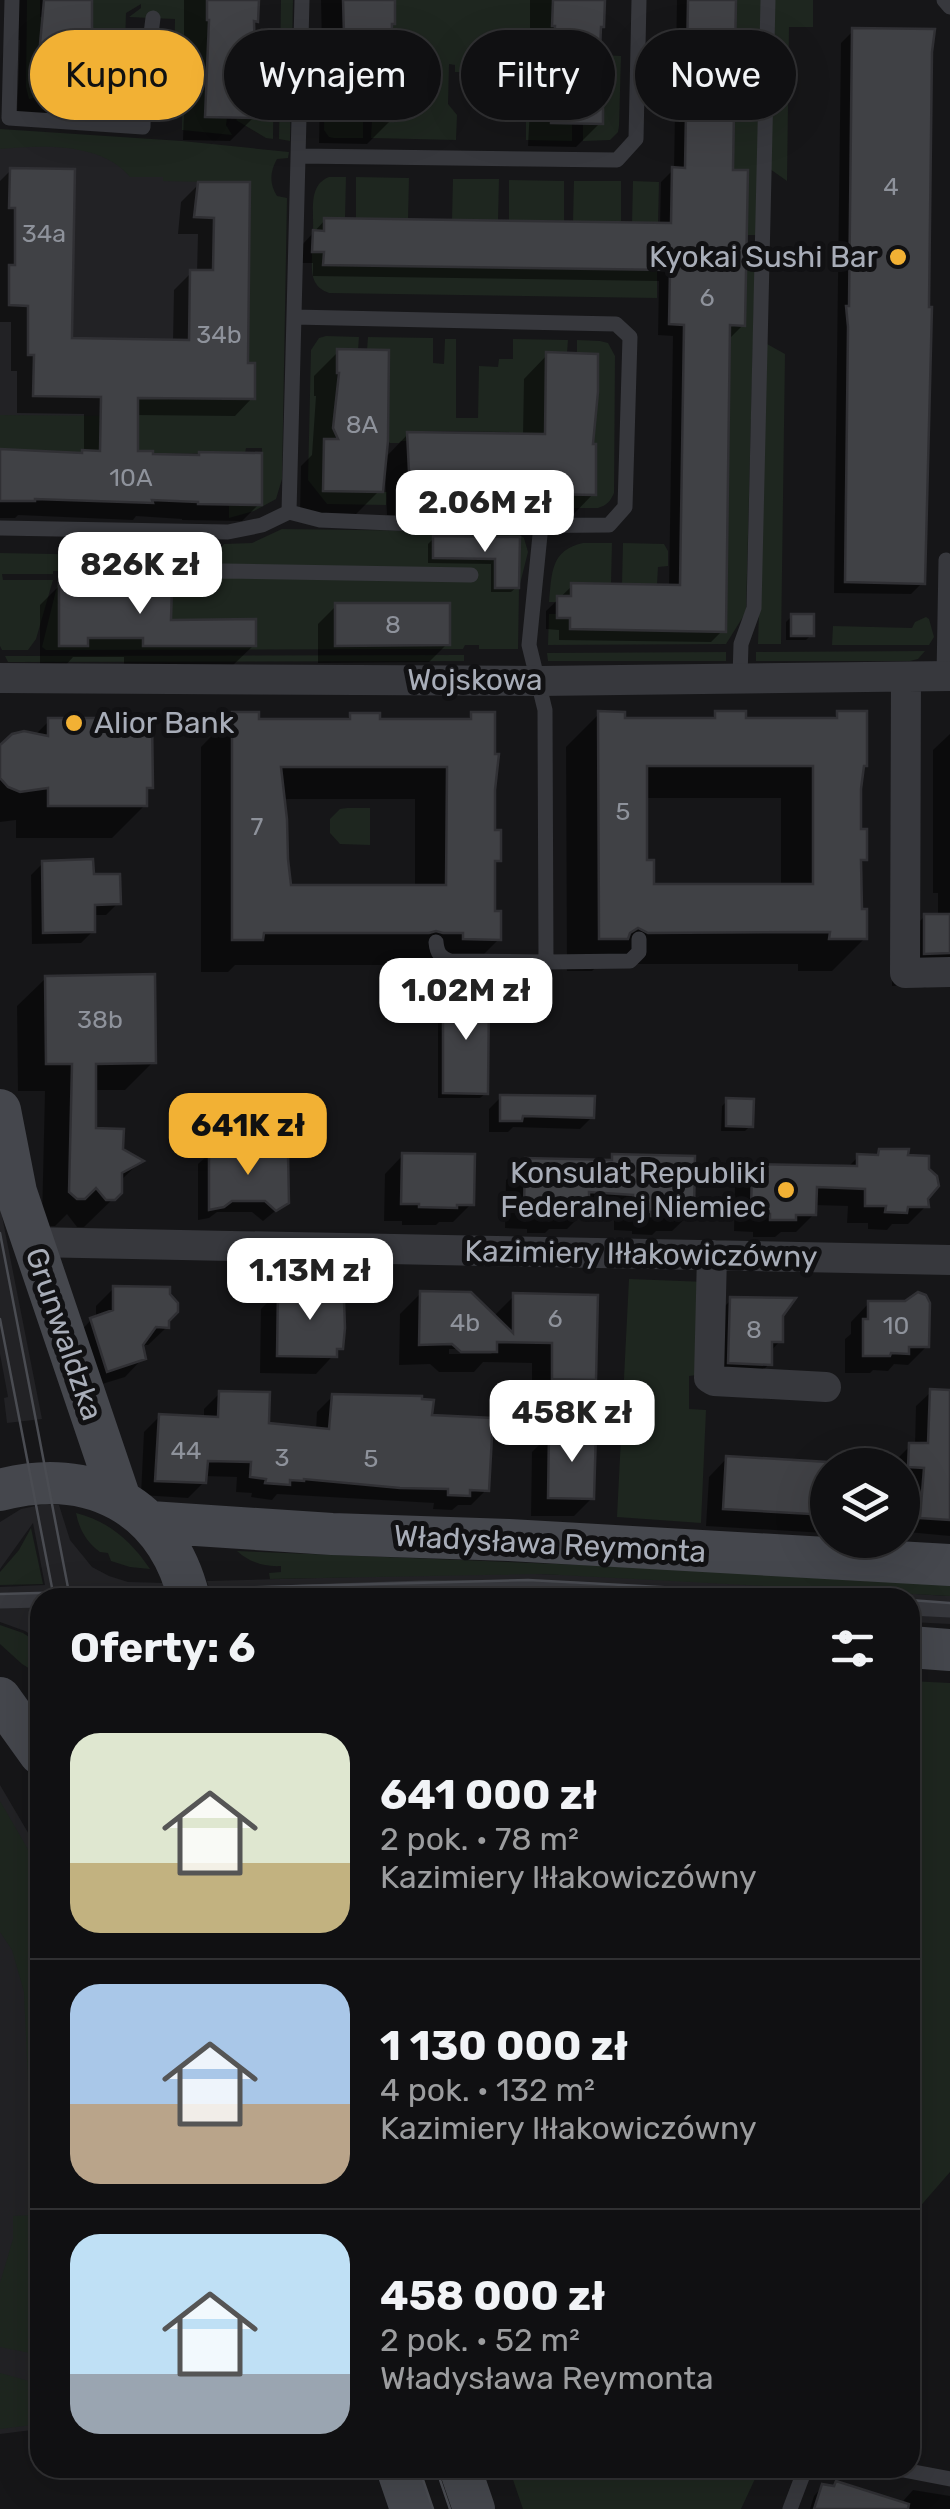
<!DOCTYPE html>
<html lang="pl">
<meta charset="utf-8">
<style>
:root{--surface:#101012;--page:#19191b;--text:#f1f3f6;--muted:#9c9d9f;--line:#303032;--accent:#f2b134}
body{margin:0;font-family:Rubik,sans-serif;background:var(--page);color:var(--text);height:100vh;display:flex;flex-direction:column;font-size:38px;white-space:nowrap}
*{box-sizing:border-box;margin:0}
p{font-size:32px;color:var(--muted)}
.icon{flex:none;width:55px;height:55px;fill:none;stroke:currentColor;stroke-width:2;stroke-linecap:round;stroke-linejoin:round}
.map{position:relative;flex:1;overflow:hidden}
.side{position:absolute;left:30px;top:1588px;width:890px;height:890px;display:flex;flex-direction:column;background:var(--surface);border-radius:30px;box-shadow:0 10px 40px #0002,0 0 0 2px var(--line)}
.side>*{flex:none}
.banner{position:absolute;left:30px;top:30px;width:890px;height:90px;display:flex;gap:20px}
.tools{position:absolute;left:810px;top:1448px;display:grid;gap:20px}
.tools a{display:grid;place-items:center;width:110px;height:110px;border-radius:50%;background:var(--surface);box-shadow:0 10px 40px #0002,0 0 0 2px var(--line);font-size:50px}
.price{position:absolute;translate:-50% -85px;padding:0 22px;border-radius:20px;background:#fff;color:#222;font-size:32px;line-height:65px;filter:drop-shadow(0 2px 5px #0008)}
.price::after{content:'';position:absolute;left:50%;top:60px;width:30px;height:22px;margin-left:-15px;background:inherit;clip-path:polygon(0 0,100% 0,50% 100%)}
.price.current{background:var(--accent);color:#111}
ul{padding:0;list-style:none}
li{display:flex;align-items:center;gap:30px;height:250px;padding:0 40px}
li+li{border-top:2px solid var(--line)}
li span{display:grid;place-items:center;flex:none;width:280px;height:200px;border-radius:30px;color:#555}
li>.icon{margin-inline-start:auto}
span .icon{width:120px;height:120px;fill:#fffc;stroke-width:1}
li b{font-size:42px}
h2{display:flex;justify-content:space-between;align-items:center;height:120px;padding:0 40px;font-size:42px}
.chip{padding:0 35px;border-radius:45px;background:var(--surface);box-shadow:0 10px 40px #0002,0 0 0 2px var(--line);font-size:35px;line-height:90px}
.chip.current{background:var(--accent);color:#111}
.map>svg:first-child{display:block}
.built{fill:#222225}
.green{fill:#1e261f}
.shadow{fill:#0007;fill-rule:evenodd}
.building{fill:#404145;stroke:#303034;stroke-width:2.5;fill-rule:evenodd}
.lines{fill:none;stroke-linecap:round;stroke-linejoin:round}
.lane{stroke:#37383d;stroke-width:15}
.street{stroke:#37383d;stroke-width:30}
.secondary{stroke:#45474d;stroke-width:42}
.tram{stroke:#4a4c52;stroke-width:2.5}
.poi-dot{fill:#f2b134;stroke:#111113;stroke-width:4}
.labels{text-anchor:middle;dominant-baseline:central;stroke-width:10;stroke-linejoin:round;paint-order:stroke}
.number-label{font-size:25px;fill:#8e929b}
.poi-label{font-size:30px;fill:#a8adb8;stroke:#111113;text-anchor:end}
.street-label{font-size:30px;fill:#a8adb8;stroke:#111113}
</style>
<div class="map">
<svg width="950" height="2509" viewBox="0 0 950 2509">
<rect width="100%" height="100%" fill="#161618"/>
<path class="built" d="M0 132 265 154 273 425 0 432Z
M0 1206 42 1419 7 1423 4 1398 8 1397 0 1354Z
M46 1504 59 1505 70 1540 92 1567 109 1576 128 1582 163 1583 167 1597 40 1598V1640L25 1631 0 1622V1587L45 1585 33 1523 0 1569V1522L21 1509Z
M496 1573 612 1576 950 1596V1624L910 1622V1598H212L207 1581Z
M0 1785 40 1853V2429L0 2434Z"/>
<path class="green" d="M27 0H40V17H43L40 58 44 90 59 91 29 99 26 87Z
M92 0H208L207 19 210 21 205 117 227 118 226 125 232 135 182 130 183 90 174 89 175 19 129 17 141 8V4L126 13 123 106 120 108 70 104 71 91H91Z
M281 0H293L290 141 279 139Z
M395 0H553L552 26H555L551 123 572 124V141L526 140V121H512V109H493L498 104V73L455 72V65L449 64 448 104 457 115 456 140 371 138 372 121H393L394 71 391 70 392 24 395 23Z
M736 0H762L756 235H747L748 170H733Z
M774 0H813V27H789L787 181 770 169Z
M256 48H274L273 139 266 138 236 120 239 117 257 118 258 67 255 65Z
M325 50 346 51 345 69 343 70 342 120 363 121V138H334L329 137 324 130Z
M600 55 621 56 619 126 618 132 610 140 583 141V124H603V73H600Z
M0 129 182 141 289 152 288 158 277 159C270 171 269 184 277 196L287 198 282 479 276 499 254 511 229 518V504H262V448H246L245 453 153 454 152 451 83 450 82 453 0 449V415L137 416 138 398 254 399 255 364 248 363 250 183 163 181V177H130C102 142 41 145 0 149Z
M329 177H346L345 218H325L324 231 313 230C314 211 308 185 329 177Z
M356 177 409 178 408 219 356 218Z
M453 179H499L498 220H452Z
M509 180 564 181V221H509Z
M574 181H621V222H573Z
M633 181 659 182 658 223H632Z
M312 252H324L323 264 657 270V298L329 293C309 286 312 270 312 252Z
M746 263H755L746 612 726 644 548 645 549 614H557L558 618 570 619 571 629 726 631 730 325H745Z
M326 336 359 337 358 350 337 373 338 439 324 440 323 490 387 492 386 505 327 504 308 480 311 350 319 338Z
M368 337 433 338V363L444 364 445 339H456V418H478L479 366 498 367 499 359H513V339L568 340 567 353 545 400 548 440 510 442 509 432 426 431 423 432 422 441H401L399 443H390L384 438 367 350Z
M577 340 600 341 608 343 615 356 614 493C610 502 607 505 598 508H544V494H596V444L594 443C594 430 591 411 597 401L598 354 577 353Z
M767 344 785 354 781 644H758Z
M282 529 516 532 524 538 528 552 519 588 518 649H479V645H465L463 649 46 650 42 647 58 582H59L60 646H87L88 638H143L144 646H170L171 571H53V574H2L3 580H53L36 639 28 650H2L0 646V553L212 557 224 544 252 543Z
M583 543H612L611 584H572L571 596 557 602H549C552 574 550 550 583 543Z
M623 543 664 544 668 551V566L658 567 657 585 622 584Z
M926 617 929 619 934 637 929 645H832L833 626 912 628 915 622Z
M925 651 918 659 910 661H756V652Z
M726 652V661H548L547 653Z
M464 655V661L8 662 5 656Z
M347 808H370V845L340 844 330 833V819L340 809Z
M629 1279 707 1282 697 1375 689 1376V1409L706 1410 701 1523 617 1517Z
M76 1513C109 1521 132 1542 150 1569L130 1567 111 1561 108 1553 100 1552C87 1543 79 1529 76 1513Z
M31 1528 43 1584 0 1585V1572L19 1550Z
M237 1551 950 1580V1596L541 1574 270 1579 269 1573 281 1572V1566C264 1567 249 1562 237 1551Z
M0 1625 23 1633 40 1644V1675L22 1664 0 1644Z
M910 1681 950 1683V2172L910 2218Z
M0 1801 40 1870V2355L0 2347V2283L13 2239V2216L34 2215 24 1992 12 1950 0 1932Z
M0 2373 40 2384V2424L0 2429Z
M509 2468H760L741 2509H523Z"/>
<path class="shadow" d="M17 0H90L89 28 94 44 88 51V90L64 114 17 113 20 40H17Z
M184 0H256V21L252 25 254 117 230 141 183 140 186 43H184Z
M321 0H391L388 73 391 120 367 144 319 143 320 95 323 92Z
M530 0H602L596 75 600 123 576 147 528 146 533 49H530Z
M677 0H734L731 172 743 325 731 337H728L723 630 711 642 559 640V630L546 629V611L572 586 669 588 673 336 658 335 659 281 313 276V263H301L302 245 325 220 660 225 661 182 674 169Z
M853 31 923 582 911 594 834 593 841 43Z
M11 170 70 340 173 342 174 290 191 273H197L198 234H178L181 202 199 184 247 185 246 366 252 398 235 416 135 415V454L259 504 242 521 182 520V519L136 516 133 520 18 515 15 518H0V452L80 455 84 452V414L17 413V371H11V322H0V181Z
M338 352 384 459 408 434 523 436 524 379 547 355 593 494 570 518 387 515 385 474H382L380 490 356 514 300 513 301 466 312 455 316 396H314V376Z
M434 538 517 539V587L511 592H491V564L428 563V544Z
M60 585 169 623 254 645 233 665 124 666V657H73L65 666H40V605Z
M336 606 447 644 429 662 318 663V624Z
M792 616 811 635 806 640H786V622Z
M233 714 257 721H344L351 715 378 721H466L472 715 499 860 492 866 493 913 499 939 466 972 431 971 432 965H409L401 962 394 965H235L228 972H201V747ZM282 799H415V888H289Z
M599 714 623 721 710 720 716 714 744 720H831L838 714 861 769 859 831 865 859 858 865 859 912 865 938 832 971H798V964H614L604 960 592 971H567L566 747ZM644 798H781V887H651L644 863Z
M49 721 150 787 145 792V805L112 838H16V820L0 822V747L34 736Z
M950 734V985H929L925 988 916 985 892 986V949L925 916H938V893H933V750Z
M43 863 91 877 118 903 106 915H92L93 931 81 943 32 944 31 875Z
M46 978 153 1062 125 1090H94V1130L140 1162 120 1181V1192L84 1227H77L67 1214 55 1226H48L42 1220 45 1091H18L17 1006Z
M444 994 486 1093 480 1098H438V1000Z
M501 1097 592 1117 580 1129 513 1127 508 1132H489V1109Z
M727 1101 750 1126 745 1131H721L722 1106Z
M880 1151 906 1158 926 1170V1206L908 1224H892L887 1230 868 1229V1223H847L848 1206 814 1205V1214L796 1232H781L775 1237H753V1232L734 1231 735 1185 753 1167 847 1168 858 1157H874Z
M210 1153 286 1202 263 1221 252 1212H217L209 1218 198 1220V1164Z
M403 1155 471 1204 453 1222H439L436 1225H402V1221H384L385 1174Z
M613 1156 692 1212 672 1231H656L652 1235 632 1234V1231L614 1230V1214L584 1212 567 1229H549L545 1233H527V1229L505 1228 506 1180 526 1161 607 1163Z
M114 1288 166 1320 167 1327 148 1345H140L143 1358 125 1377 89 1388 73 1339 91 1320 96 1319V1306Z
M279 1291 340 1348 316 1374 260 1373 261 1309Z
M421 1293 493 1317 514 1296 594 1379 573 1400 532 1399V1363L483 1362 474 1372H439L430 1364 399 1365 400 1314ZM449 1349H487L492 1354H449Z
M731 1300 781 1315 780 1341 770 1352 769 1364 746 1388 705 1386 707 1324Z
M869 1303 927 1346 908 1365 894 1364 888 1371 873 1370 870 1373H845V1339L851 1334V1322Z
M931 1392H950V1536L907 1532 910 1482 902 1481V1465H895L896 1460 910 1446 915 1445 916 1406Z
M220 1393 266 1426 316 1430 317 1412 333 1396 430 1417 486 1490 471 1505H458L452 1510 433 1509 434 1503 277 1494 272 1500 251 1497 252 1493 236 1492 237 1477 204 1476V1482L188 1498 141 1495 144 1432 160 1416 204 1419V1409Z
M550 1434 592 1498 574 1516H531L532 1452Z
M727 1458 835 1465H828V1530L825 1533 706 1526 709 1477Z
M823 2486 903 2505 904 2500 913 2490 950 2496V2509H810L814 2496Z"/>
<path class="building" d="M44 0H92V27L97 45 90 44 91 91H39L40 44Z
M207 0H259L258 22 254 21 257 118 205 117 209 20H207Z
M343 0H395V24H392L391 70H394L393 121 342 120 343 69H345Z
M553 0H605L604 27H601L599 73H603V124L551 123 555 26H552Z
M688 0H736L733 170H748L745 326 730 325 726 632 570 629V618H557V596H571V583L680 585 684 325 669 324 670 270 323 265 324 252H312L313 230 324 231V218L671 223 672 167 685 168Z
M852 28 935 29 932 52 929 307H932L925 584 845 582 848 327 846 306H849Z
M10 168 75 169 72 338 189 340 190 270H213L214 218 194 217 198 182H250L248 363H255V399L138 398V451H153V454L199 455V452L262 453V505L198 504V502L152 500 153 503 35 499V501H0V449L82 453V450L100 451 101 397 33 396 34 355H28V306L9 305V265H15V208H9Z
M337 349 389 350 388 441 383 492 323 491 324 439H338L333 428 339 373H337Z
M546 352 598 354V392L593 444H596V495L410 492 407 432 545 434Z
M433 536 520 537 519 588H495V559L433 558Z
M59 582H162L172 587 171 620 256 619V646H143V638H88V646H59Z
M335 603H450V645L335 646Z
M791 614H814V636H791Z
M598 711 625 712V718H715V711H746V718H837V711H867V766H864L861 789V829H867V860H861L862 909H867V939H829L830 932 648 933 638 928 630 933 628 939H599ZM647 766H813V884H654V860H647Z
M232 712H259V719H350V713H380V719H471V712H495V754H499L495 790V830H501V861H495V911H501V940L463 939V933H443L436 931 429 933H264L263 940H232ZM281 767H447L446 885H291L288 859 287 819Z
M48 718H152L153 788H147V806H48V788L20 792 8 787 0 778V745L12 734 24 731 48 736Z
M93 859 94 874H120L121 904 95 905V932L43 933 42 861Z
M924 914H950V953L924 954Z
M155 974 156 1063 96 1064V1128L124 1129 123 1149 144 1161 122 1173V1193L115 1200H106L96 1188 85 1199H77L69 1192 72 1064H46L45 976Z
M443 992 489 993 488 1094 443 1093Z
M500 1095 595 1096 594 1118 523 1116 522 1121H500Z
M726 1098 754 1099 753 1127 726 1126Z
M879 1149H909L908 1155 929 1156V1169L937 1176 939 1186 928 1199 929 1207H908L907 1213 885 1212 886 1206H865V1189L817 1187 816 1215H796V1220H770V1214H751L752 1164 857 1166V1154L878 1155Z
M209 1150 288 1153 289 1203 276 1211 265 1201H232L224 1207 209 1210Z
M402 1153 475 1154 474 1205H457V1208L419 1207V1204H401Z
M612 1154 695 1156 694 1213 674 1212 675 1216H651V1212L632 1211 633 1195 589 1192V1210H567V1215L546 1214V1210L524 1209 525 1158 612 1160Z
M113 1286 170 1287V1294L178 1303V1312L169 1321V1328L156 1327 143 1345 146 1359 107 1372 90 1318 113 1310Z
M278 1288 338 1290V1299H344L345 1328 343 1349H337V1357L277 1356Z
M420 1291 471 1292 513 1333V1293L598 1295 596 1380 552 1379V1343L497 1342V1352H461L452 1344 419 1345Z
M918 1292 926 1295 930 1303 929 1347H909V1354L891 1353 890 1356H863V1319H868V1301H905Z
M730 1297 796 1298 783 1316V1342H772V1365L728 1363Z
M930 1389 950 1390V1520L920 1518 924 1468 908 1467 909 1443H928Z
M219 1391 270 1392 269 1423 329 1429 332 1394 422 1396V1399L434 1400 432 1415 493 1418 489 1491 470 1490V1496L448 1495V1489L400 1488 304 1479V1481L290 1480V1485L265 1483 266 1479 250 1477 251 1462 208 1461 206 1483 155 1481 159 1414 218 1417Z
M549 1431 596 1432 594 1499 548 1498Z
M726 1456 828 1462V1515L723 1509Z
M836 2481 909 2504 908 2509H814L822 2484 834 2486Z"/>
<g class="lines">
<path class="lane" d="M12 0 9 118 143 127 144 89 153 18
M944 0 950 7
M299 156 617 160 636 139 639 0
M289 512 302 0
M541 525 529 645 545 710 546 962 630 961 639 952V939
M0 528 228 532 262 525 289 512 320 520 463 526 609 525 625 507 630 337 616 324 294 317
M171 576 224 571 471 575
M944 676 946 560
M740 677 741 644 754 608 768 0
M436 942C437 953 440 957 450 961L546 962
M136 1598 422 1588H528L703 1598
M0 1601 40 1600
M910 1608 950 1610
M893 2468 950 2479
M790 2509 804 2472 834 2468"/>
<path class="street" d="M906 677 905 973 950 972
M0 678 539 681 950 676
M32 1242 950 1260
M712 1255 709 1378 714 1381 826 1387"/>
<path class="secondary" d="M0 1110 16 1192 120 1499
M0 1490C90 1466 166 1505 189 1598
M150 1522 332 1534 509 1540 950 1565
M910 1647 950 1650
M0 1698 40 1754
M397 2468 411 2509
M460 2468 474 2509"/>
<path class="tram" d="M0 1233 70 1598
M0 1319 54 1598
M0 1594 528 1580 866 1598
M910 1600 950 1603
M419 2468 433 2509
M436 2468 450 2509"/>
</g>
<g class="poi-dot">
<circle cx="898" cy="257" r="10"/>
<circle cx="74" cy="723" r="10"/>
<circle cx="786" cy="1190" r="10"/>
</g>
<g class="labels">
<g class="number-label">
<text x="891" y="186">4</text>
<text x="44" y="233">34a</text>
<text x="707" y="297">6</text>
<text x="219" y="334">34b</text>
<text x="362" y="424">8A</text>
<text x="131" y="477">10A</text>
<text x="393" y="624">8</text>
<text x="623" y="811">5</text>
<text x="257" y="826">7</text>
<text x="100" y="1019">38b</text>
<text x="555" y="1318">6</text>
<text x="465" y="1322">4b</text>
<text x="896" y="1325">10</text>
<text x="754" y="1329">8</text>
<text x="186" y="1450">44</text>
<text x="282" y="1457">3</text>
<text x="371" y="1458">5</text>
</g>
<g class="poi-label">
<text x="878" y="257">Kyokai Sushi Bar</text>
<text x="94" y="723" text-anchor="start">Alior Bank</text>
<text x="766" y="1173">Konsulat Republiki<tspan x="766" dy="34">Federalnej Niemiec</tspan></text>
</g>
<g class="street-label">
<text x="475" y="680">Wojskowa</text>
<text transform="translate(641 1254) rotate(1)">Kazimiery Iłłakowiczówny</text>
<text transform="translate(64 1334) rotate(71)">Grunwaldzka</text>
<text transform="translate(550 1544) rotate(3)">Władysława Reymonta</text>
</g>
</g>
</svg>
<div class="tools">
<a><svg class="icon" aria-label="layers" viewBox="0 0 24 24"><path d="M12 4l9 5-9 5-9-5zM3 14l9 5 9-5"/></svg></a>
</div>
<b class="price" style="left:485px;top:555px">2.06M zł</b>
<b class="price" style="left:140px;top:617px">826K zł</b>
<b class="price" style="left:466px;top:1043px">1.02M zł</b>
<b class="price current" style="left:248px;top:1178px">641K zł</b>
<b class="price" style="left:310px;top:1323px">1.13M zł</b>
<b class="price" style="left:572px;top:1465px">458K zł</b>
<div class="banner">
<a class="chip current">Kupno</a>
<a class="chip">Wynajem</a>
<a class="chip">Filtry</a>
<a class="chip">Nowe</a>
</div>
<section class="side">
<h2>Oferty: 6<svg class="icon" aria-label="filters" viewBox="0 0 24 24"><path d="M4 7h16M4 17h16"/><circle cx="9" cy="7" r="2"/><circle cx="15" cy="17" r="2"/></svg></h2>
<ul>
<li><span style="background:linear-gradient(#dfe7d0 65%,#c2b280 0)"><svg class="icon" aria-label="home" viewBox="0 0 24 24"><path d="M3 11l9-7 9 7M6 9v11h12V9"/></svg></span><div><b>641 000 zł</b><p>2 pok. · 78 m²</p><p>Kazimiery Iłłakowiczówny</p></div></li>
<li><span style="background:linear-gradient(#a9c7e8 60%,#b9a48a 0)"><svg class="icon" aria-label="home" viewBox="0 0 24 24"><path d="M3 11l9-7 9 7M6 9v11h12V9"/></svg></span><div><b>1 130 000 zł</b><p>4 pok. · 132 m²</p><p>Kazimiery Iłłakowiczówny</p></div></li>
<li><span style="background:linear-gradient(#bfe0f5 70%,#9aa5b1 0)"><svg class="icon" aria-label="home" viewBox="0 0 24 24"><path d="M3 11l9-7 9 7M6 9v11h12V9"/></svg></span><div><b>458 000 zł</b><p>2 pok. · 52 m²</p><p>Władysława Reymonta</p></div></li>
</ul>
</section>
</div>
